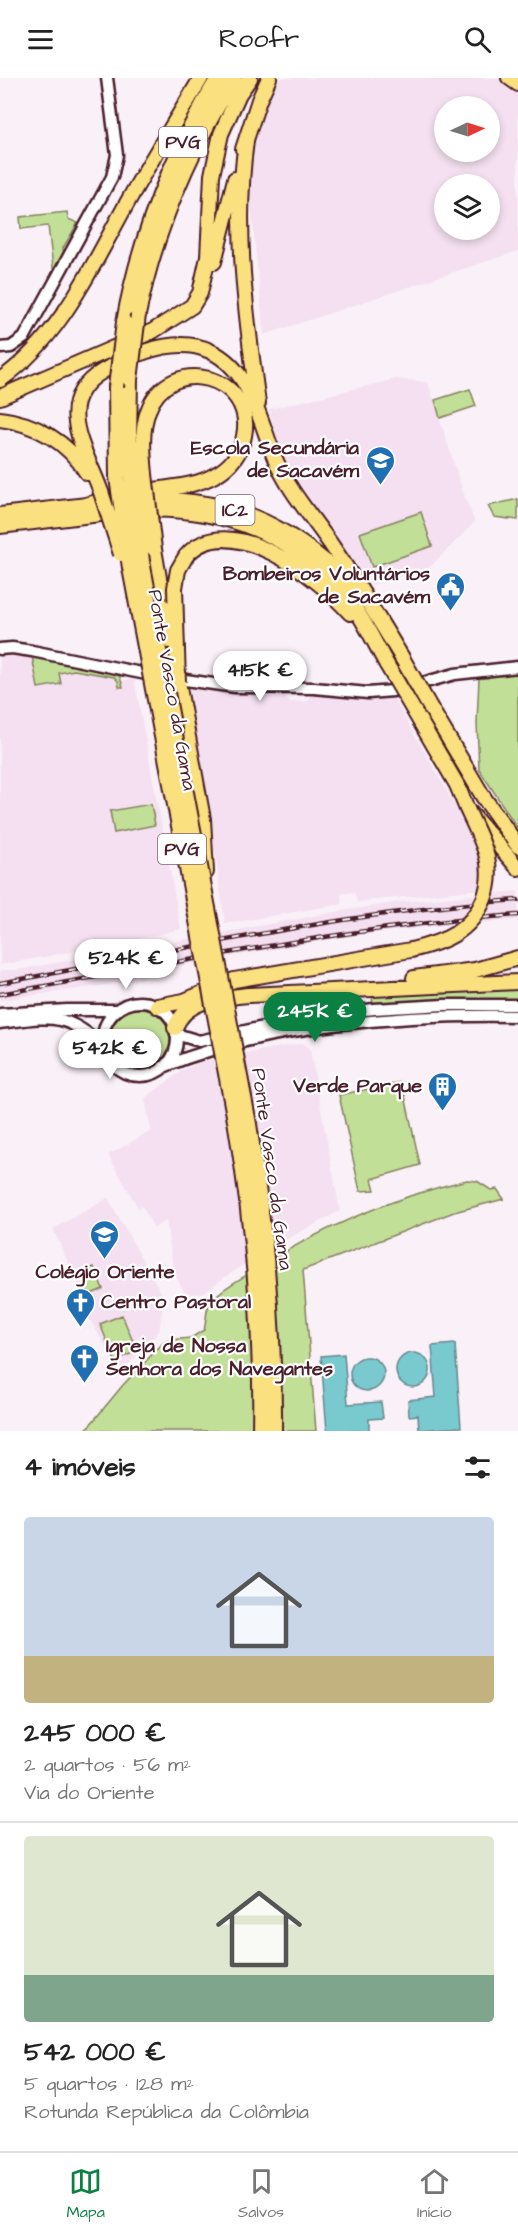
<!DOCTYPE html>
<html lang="pt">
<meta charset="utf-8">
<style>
:root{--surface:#fff;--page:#f2f2f2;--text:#222;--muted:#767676;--line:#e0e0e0;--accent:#0b8043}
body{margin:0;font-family:"Architects Daughter",sans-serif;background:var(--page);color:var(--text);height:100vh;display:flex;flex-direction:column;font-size:22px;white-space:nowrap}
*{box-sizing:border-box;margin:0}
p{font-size:20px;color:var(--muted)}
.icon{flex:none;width:33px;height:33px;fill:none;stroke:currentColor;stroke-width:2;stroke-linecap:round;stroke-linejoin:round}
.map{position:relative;height:1353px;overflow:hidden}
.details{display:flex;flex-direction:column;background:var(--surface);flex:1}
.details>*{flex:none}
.needle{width:39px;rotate:86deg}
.controls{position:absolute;left:434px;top:18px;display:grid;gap:12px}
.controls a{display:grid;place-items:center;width:66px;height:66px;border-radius:50%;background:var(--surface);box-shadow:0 3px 9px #0003;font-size:30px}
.price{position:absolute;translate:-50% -51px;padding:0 14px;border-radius:21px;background:#fff;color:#222;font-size:20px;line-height:39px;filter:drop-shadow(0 2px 3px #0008)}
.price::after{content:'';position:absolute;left:50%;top:36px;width:18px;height:14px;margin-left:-9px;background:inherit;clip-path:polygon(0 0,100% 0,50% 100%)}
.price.on{background:var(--accent);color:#fff}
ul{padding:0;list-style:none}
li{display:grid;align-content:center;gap:12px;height:318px;padding:0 24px}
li+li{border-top:2px solid var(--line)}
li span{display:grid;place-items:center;height:186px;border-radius:6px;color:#555}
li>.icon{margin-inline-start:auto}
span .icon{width:108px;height:108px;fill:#fffc;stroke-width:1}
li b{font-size:26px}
h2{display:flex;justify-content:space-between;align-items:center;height:72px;padding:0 24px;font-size:26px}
header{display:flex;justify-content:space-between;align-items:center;height:78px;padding:0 24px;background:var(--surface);font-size:27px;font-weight:600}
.tab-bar{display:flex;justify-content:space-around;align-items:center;height:84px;border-top:2px solid var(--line);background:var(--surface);font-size:16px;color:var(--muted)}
.tab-bar a{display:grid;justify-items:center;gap:3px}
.tab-bar .on{color:var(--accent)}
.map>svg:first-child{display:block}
.built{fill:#f4e0f0;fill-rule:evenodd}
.green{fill:#c2df97;stroke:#867f61;stroke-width:1.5}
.water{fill:#79cacf;stroke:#66868d;stroke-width:1.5}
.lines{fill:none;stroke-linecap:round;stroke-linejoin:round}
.secondary-casing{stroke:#4a1f2b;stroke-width:15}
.primary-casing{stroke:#4a1f2b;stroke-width:16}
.highway-casing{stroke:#4a1f2b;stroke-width:18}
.secondary{stroke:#fff;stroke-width:10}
.primary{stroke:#fbe080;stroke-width:12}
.highway{stroke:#fbe080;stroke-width:14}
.rail-casing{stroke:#4a1f2b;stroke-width:4.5}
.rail{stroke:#fff;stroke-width:2;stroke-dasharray:7;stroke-linecap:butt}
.highway-bridge-casing{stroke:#4a1f2b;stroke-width:18;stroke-linecap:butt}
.highway-bridge{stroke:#fbe080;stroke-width:14}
.labels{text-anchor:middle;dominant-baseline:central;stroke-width:4.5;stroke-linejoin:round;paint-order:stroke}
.shield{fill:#fff;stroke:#80626b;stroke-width:1.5}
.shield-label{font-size:18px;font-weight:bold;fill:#4a1f2b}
.poi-label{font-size:20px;font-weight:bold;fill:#4a1f2b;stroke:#fff;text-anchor:end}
.street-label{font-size:20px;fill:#4a1f2b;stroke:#fff}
</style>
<header><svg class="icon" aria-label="menu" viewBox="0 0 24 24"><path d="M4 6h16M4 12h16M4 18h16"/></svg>Roofr<svg class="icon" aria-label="search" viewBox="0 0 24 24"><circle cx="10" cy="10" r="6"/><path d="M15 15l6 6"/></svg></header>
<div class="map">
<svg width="518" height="1353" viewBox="0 0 518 1353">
<rect width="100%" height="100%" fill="#faf1f8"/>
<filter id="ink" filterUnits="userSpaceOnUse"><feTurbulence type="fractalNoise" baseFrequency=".0167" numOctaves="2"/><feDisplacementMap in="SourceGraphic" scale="12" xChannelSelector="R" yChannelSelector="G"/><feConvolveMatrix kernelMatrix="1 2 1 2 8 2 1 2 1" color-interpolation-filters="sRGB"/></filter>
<g filter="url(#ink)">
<path class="built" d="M280 0H498L512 6 518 13V173L264 257 248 98 252 72 267 21ZM444 28H489V74H444ZM444 106H489V152H444Z
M396 301 428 304 463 414 475 444 430 489 372 507 318 437 295 401 279 366 269 331Z
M0 576 27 577 114 595 122 603 134 600 181 851 126 864H95L91 865 92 870 0 887Z
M189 608 254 616H283L290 624 308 623 313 615 350 620 393 619 477 765 483 786 482 811 357 824 354 814 341 816 342 826 225 846 210 739 191 635Z
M518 813V842L419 850 344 859 189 886 134 903 0 922V892H17L341 833 400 824Z
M303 965 310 971 340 1133 262 1174 204 1214 197 1216 185 1215 174 1195 166 1143 154 1150 142 1128 138 1130 108 1077 151 1053 145 1020 183 992 203 983Z
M108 1120 164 1220 159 1253 121 1295 79 1223 84 1220 53 1151Z"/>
<path class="green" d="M67 134 68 141 78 145 63 170 64 180 54 198 48 148 21 151 20 139Z
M470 311 476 328 440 340 435 322Z
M518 421V442L494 439 488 428Z
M421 434 432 468 372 489 360 455Z
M32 578 114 595 120 599 123 609H119L118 603 114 599 74 592 59 595 61 606 38 610Z
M518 594V751L479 691 477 645 479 600H488L490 596Z
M151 726 155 747 114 755 110 733Z
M518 910V923L373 927 372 917Z
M110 961a30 30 0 1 1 60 0a30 30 0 1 1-60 0Z
M402 1004 420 1087 372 1101 375 1112 360 1113 339 1017Z
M467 1102 477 1103 491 1112 497 1111 504 1121 454 1134 303 1192 316 1353H85L123 1307 163 1265 169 1262 191 1260 204 1252C207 1242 205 1229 212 1222 222 1210 241 1201 253 1193 320 1150 390 1120 467 1102Z
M94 1189 103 1211 89 1217 80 1194Z
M122 1237 137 1273 115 1283 100 1246Z"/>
<path class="water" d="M455 1266 461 1349 419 1352 418 1337 409 1338 408 1322 436 1319 432 1268Z
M396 1292a17 17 0 1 1 34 0a17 17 0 1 1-34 0Z
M344 1276 348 1326 381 1324 383 1340 369 1341V1353H327L321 1278Z
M350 1296a17 17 0 1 1 34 0a17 17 0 1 1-34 0Z"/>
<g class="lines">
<defs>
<path id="secondary" d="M0 270 11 269 24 260 112 99 117 77 107 0
M0 571 12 570 32 573 156 598
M171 600 235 609 314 610 368 615 393 613 455 596 518 589
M103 961a37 37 0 1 1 74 0a37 37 0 1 1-74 0Z
M0 936 67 932H117
M0 945C50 939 65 933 104 969
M176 956 199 963 310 939 374 931 444 927H518
M163 989C268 946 405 936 518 938"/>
<path id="primary" d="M508 0 518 7"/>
<path id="highway" d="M234 23 250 0
M246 63C234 149 246 239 258 325
M243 71 259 22 269 0
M214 184 235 101
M138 237C155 152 189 74 234 0
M124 244C140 156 172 76 218 0
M0 302C63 258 94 183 131 118 153 78 178 40 201 0
M130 302 129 361 131 397
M116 309 117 399
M0 319 153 253 192 228 200 215 208 179 212 97 221 56 238 18
M0 341C35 345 68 364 87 395
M101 414C87 373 50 324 103 293 133 276 176 257 210 273 252 292 260 345 276 383 291 417 316 443 336 474 359 508 380 543 401 578
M139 422C229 419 285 443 350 506
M77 429C102 423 128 415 153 412 174 409 196 408 215 397 230 389 241 375 244 358 256 298 169 274 148 333 141 353 143 375 145 396
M139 432C220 428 300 457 350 523 365 543 375 566 387 587
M0 437 87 427
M0 448 117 434
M154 471 164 529
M186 478C228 429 320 500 350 535
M178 604 203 741 206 794
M427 624 484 720 518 768
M414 633 457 707 467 731 518 790
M414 900 475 892 518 880
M157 928 184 923 234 902 411 872
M175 950C186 920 221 920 249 917L518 904
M249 1046C265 1148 275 1250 274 1353
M236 1048C253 1150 262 1250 260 1353"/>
</defs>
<use href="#secondary" class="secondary-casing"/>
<use href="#primary" class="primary-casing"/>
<use href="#highway" class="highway-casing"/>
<use href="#secondary" class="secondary"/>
<use href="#primary" class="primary"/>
<use href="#highway" class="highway"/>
<defs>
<path id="rail" d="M0 905C172 874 343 834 518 822
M0 916C174 886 341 849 518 837"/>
</defs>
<use href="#rail" class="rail-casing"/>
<use href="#rail" class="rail"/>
<defs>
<path id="highway-bridge" d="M130 302 138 237
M116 309 124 244
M145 396 154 471
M131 397 142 483 249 1046
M117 399 130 490 236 1048
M101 414 121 476
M164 529 170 563
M401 578 427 624
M387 587 414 633
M178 604 175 510 178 492 186 478
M411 872C445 864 470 854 484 821 489 808 490 793 487 779 483 763 474 747 467 731"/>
</defs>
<use href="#highway-bridge" class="highway-bridge-casing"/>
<use href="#highway-bridge" class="highway-bridge"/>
</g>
</g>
<defs>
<symbol id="school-pin" viewBox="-11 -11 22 30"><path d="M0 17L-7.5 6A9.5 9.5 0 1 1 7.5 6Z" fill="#1f6fb2" stroke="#fff"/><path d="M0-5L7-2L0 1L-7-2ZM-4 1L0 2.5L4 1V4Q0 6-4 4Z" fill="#fff"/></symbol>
<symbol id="civic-pin" viewBox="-11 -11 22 30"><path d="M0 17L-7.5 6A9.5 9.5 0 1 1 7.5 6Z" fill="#1f6fb2" stroke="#fff"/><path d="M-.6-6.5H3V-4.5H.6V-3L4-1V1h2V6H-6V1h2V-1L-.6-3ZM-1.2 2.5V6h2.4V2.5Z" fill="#fff"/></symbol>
<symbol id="building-pin" viewBox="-11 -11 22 30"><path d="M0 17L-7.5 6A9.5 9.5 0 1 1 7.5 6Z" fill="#1f6fb2" stroke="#fff"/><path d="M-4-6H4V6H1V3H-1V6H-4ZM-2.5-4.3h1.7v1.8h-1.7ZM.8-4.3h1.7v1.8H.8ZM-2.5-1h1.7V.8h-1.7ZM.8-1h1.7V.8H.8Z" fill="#fff"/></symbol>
<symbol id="church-pin" viewBox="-11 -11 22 30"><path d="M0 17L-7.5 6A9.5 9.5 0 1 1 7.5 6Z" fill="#1f6fb2" stroke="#fff"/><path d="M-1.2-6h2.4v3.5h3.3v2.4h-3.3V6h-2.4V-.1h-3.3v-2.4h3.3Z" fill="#fff"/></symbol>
</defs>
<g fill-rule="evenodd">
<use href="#school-pin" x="364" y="366" width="33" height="45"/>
<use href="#civic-pin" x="434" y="492" width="33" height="45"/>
<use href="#building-pin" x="426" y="992" width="33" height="45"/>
<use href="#school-pin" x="88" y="1140" width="33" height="45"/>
<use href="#church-pin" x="64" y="1208" width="33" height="45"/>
<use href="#church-pin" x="68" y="1264" width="33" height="45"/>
</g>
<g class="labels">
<g class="shield">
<rect x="159" y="49" width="48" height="30" rx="4.5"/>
<rect x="215.5" y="417" width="39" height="30" rx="4.5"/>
<rect x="158" y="756" width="48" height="30" rx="4.5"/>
</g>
<g class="shield-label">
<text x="183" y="64">PVG</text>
<text x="235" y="432">IC2</text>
<text x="182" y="771">PVG</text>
</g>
<g class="poi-label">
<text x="359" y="370">Escola Secundária<tspan x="359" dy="23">de Sacavém</tspan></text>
<text x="430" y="496">Bombeiros Voluntários<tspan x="430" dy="23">de Sacavém</tspan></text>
<text x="422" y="1008">Verde Parque</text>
<text x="105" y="1194" text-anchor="middle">Colégio Oriente</text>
<text x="101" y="1224" text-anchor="start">Centro Pastoral</text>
<text x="106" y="1268" text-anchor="start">Igreja de Nossa<tspan x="106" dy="23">Senhora dos Navegantes</tspan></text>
</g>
<g class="street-label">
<text transform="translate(172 612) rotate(80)">Ponte Vasco da Gama</text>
<text transform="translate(272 1091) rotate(82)">Ponte Vasco da Gama</text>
</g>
</g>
</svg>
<div class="controls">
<a><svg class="needle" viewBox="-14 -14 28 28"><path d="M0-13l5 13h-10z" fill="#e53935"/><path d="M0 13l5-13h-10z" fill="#767676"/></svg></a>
<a><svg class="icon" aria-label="layers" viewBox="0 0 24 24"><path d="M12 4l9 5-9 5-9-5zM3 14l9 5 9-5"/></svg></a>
</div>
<b class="price" style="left:260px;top:624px">415K €</b>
<b class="price" style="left:126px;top:912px">524K €</b>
<b class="price on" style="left:315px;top:965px">245K €</b>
<b class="price" style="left:110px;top:1002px">542K €</b>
</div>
<section class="details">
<h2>4 imóveis<svg class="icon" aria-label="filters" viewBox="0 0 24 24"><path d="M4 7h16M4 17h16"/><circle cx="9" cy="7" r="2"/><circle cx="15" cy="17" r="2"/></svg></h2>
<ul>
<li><span style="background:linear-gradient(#c9d6e8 75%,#c2b280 0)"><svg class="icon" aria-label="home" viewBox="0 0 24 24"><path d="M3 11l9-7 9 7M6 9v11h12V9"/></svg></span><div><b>245 000 €</b><p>2 quartos · 56 m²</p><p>Via do Oriente</p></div></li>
<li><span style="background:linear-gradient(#dfe7d0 75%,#7fa58c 0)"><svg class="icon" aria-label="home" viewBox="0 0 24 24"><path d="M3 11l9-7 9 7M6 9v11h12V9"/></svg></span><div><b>542 000 €</b><p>5 quartos · 128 m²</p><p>Rotunda República da Colômbia</p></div></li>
</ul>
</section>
<nav class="tab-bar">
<a class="on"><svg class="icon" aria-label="map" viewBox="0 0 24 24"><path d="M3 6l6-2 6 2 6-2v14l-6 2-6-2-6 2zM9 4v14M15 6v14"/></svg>Mapa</a>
<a><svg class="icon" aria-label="saved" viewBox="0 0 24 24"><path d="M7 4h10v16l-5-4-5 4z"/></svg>Salvos</a>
<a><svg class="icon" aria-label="home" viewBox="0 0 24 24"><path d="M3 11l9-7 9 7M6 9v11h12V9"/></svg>Início</a>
</nav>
